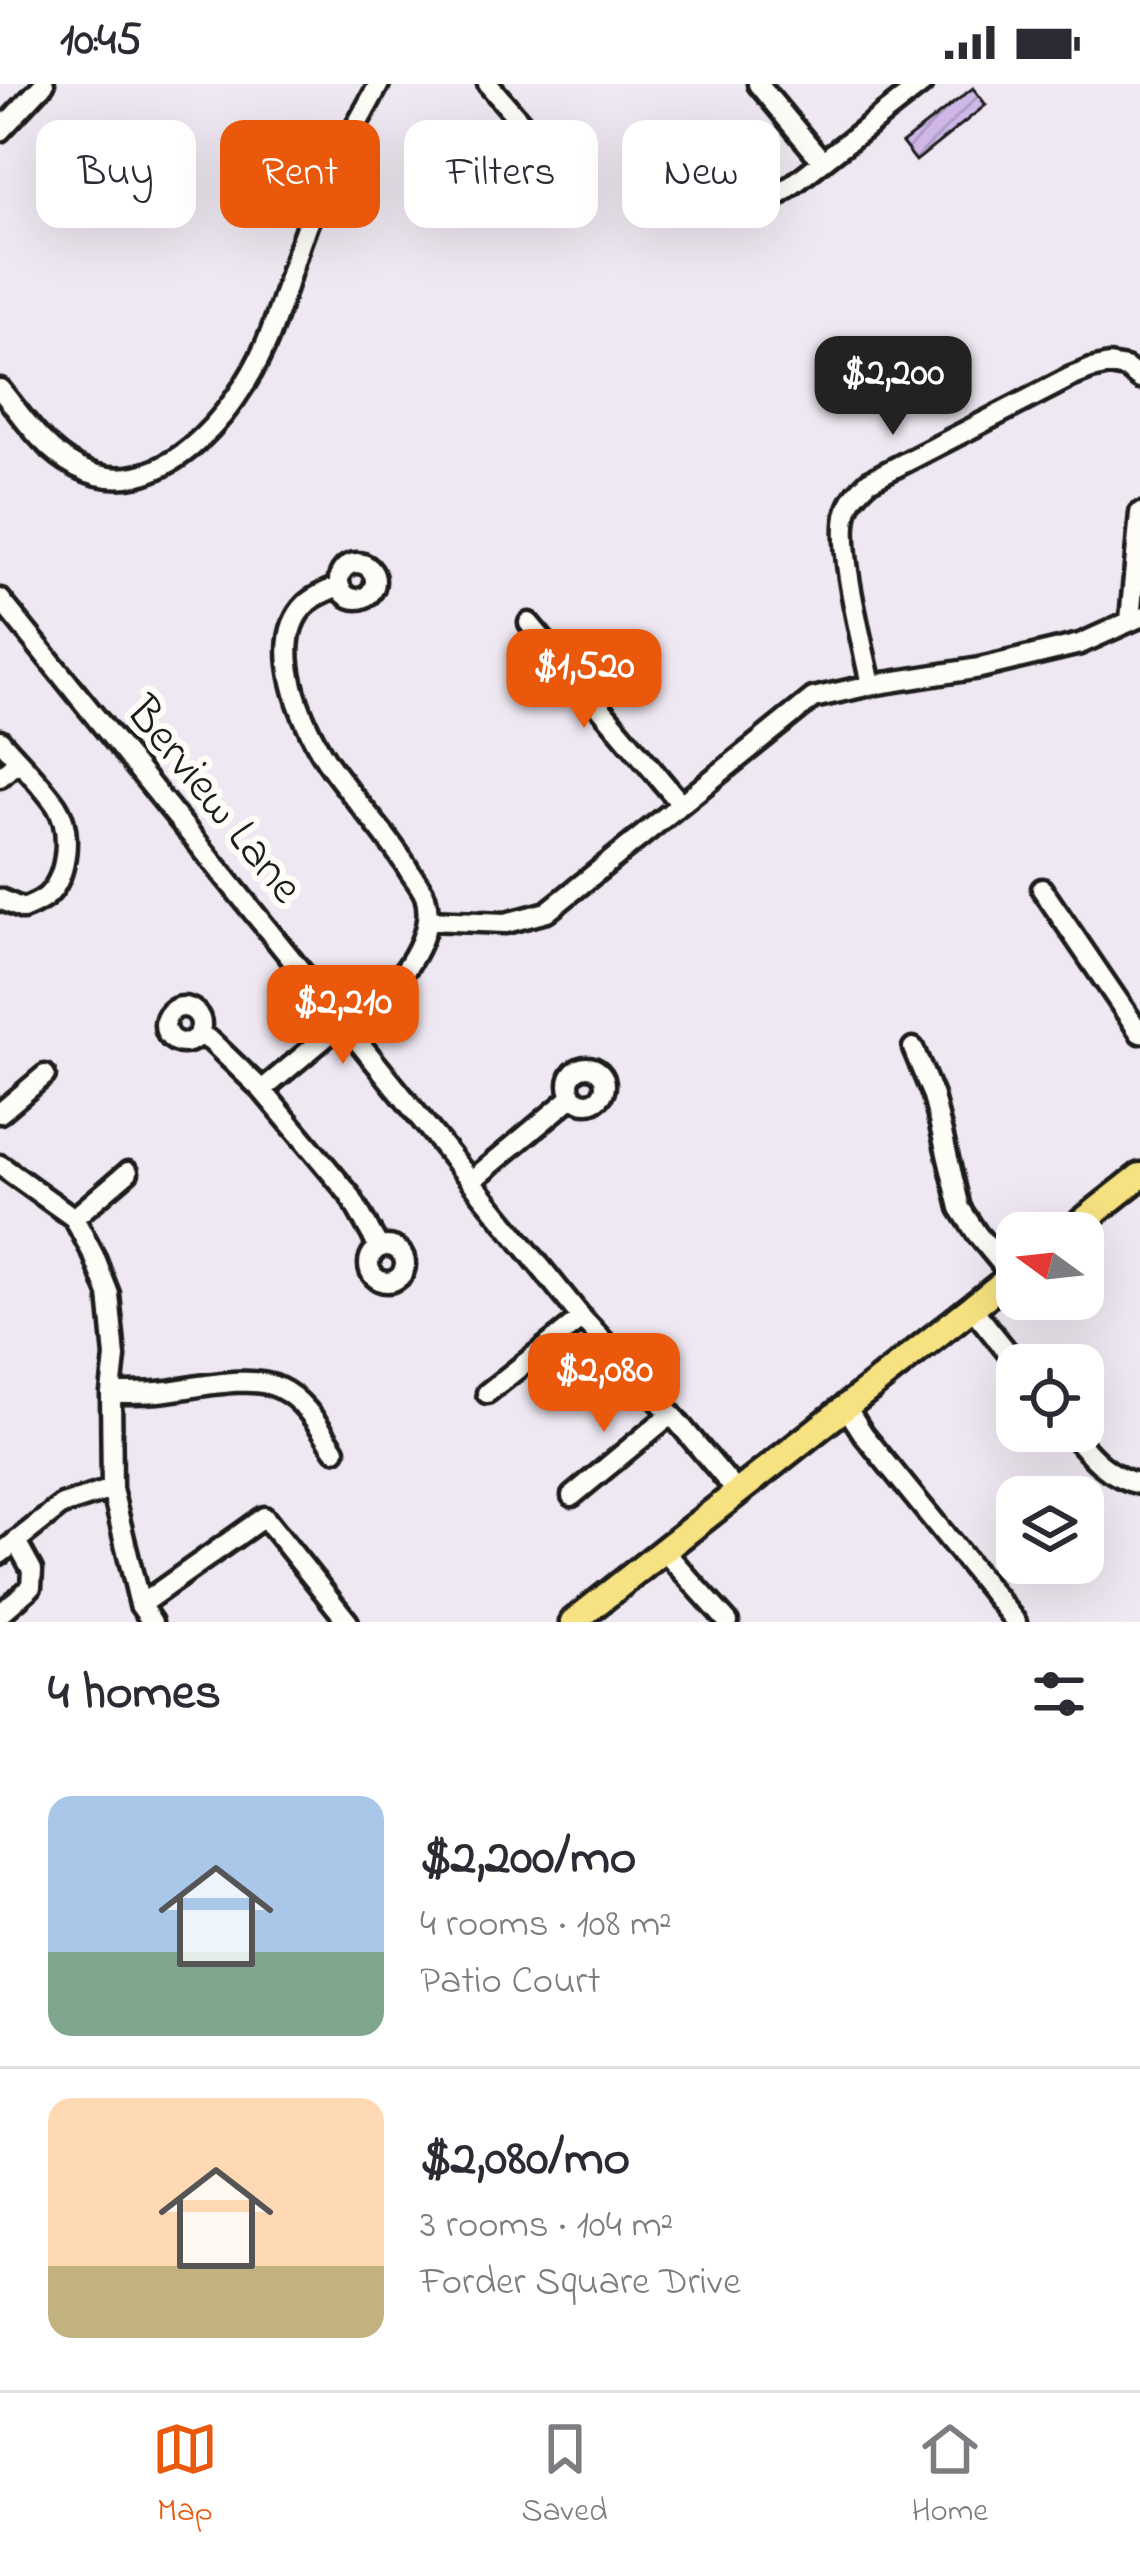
<!DOCTYPE html>
<meta charset="utf-8">
<style>
:root{--surface:#fff;--page:#f7f7f7;--text:#2b2b33;--muted:#7c7c81;--line:#e1e1e2;--accent:#ea580c}
body{margin:0;font-family:"Indie Flower",sans-serif;background:var(--page);color:var(--text);height:100vh;display:flex;flex-direction:column;font-size:45px;white-space:nowrap}
*{box-sizing:border-box;margin:0}
p{font-size:39px;color:var(--muted)}
.icon{flex:none;width:66px;height:66px;fill:none;stroke:currentColor;stroke-width:2;stroke-linecap:round;stroke-linejoin:round}
.map{position:relative;height:1538px;overflow:hidden}
.panel{display:flex;flex-direction:column;background:var(--surface);flex:1}
.panel>*{flex:none}
.hud{position:absolute;left:36px;top:36px;width:1068px;height:108px;display:flex;gap:24px}
.needle{width:78px;rotate:285deg}
.buttons{position:absolute;left:996px;top:1128px;display:grid;gap:24px}
.buttons a{display:grid;place-items:center;width:108px;height:108px;border-radius:24px;background:var(--surface);box-shadow:0 12px 48px #0002;font-size:60px}
.price{position:absolute;translate:-50% -102px;padding:0 27px;border-radius:24px;background:var(--accent);color:#fff;font-size:39px;line-height:78px;filter:drop-shadow(0 3px 6px #0008)}
.price::after{content:'';position:absolute;left:50%;top:72px;width:36px;height:27px;margin-left:-18px;background:inherit;clip-path:polygon(0 0,100% 0,50% 100%)}
.price.on{background:#222;color:#fff}
ul{padding:0;list-style:none}
li{display:flex;align-items:center;gap:36px;height:300px;padding:0 48px}
li+li{border-top:3px solid var(--line)}
li span{display:grid;place-items:center;flex:none;width:336px;height:240px;border-radius:24px;color:#555}
li>.icon{margin-inline-start:auto}
span .icon{width:144px;height:144px;fill:#fffc;stroke-width:1}
li b{font-size:51px}
h2{display:flex;justify-content:space-between;align-items:center;height:144px;padding:0 48px;font-size:51px}
.chip{padding:0 42px;border-radius:24px;background:var(--surface);box-shadow:0 12px 48px #0002;font-size:42px;line-height:108px}
.chip.on{background:var(--accent);color:#fff}
.status{display:flex;justify-content:space-between;align-items:center;height:84px;padding:0 60px;background:var(--surface);direction:ltr}
.status svg{height:33px;fill:currentColor}
.tab-bar{display:flex;justify-content:space-around;align-items:center;height:168px;border-top:3px solid var(--line);background:var(--surface);font-size:33px;color:var(--muted)}
.tab-bar a{display:grid;justify-items:center;gap:6px}
.tab-bar .on{color:var(--accent)}
.map>svg:first-child{display:block}
.building{fill:url(#building-hatch);stroke:#1c1c1c;stroke-width:3}
.lines{fill:none;stroke-linecap:round;stroke-linejoin:round}
.minor-casing{stroke:#1c1c1c;stroke-width:27}
.major-casing{stroke:#1c1c1c;stroke-width:33}
.minor{stroke:#fdfcf7;stroke-width:18}
.major{stroke:#f7e281;stroke-width:24}
.labels{text-anchor:middle;dominant-baseline:central;stroke-width:12;stroke-linejoin:round;paint-order:stroke}
.street-label{font-size:48px;fill:#1c1c1c;stroke:#fdfcf7}
</style>
<div class="status"><b>10:45</b><svg viewBox="0 0 49 12"><path d="M0 12V9h3v3zM5 12V6h3v6zM10 12V3h3v9zM15 12V0h3v12zM26 1h20v11H26zM47 4h2v5h-2z"/></svg></div>
<div class="map">
<svg width="1140" height="1538" viewBox="0 0 1140 1538">
<defs>
<pattern id="building-hatch" width="6" height="6" patternUnits="userSpaceOnUse" patternTransform="scale(3)"><rect width="6" height="6" fill="#cfb8e7"/><path d="M-1 1l2-2M0 6l6-6M5 7l2-2" fill="none" stroke="#b19ec6"/></pattern>
</defs>
<rect width="100%" height="100%" fill="#efe8f2"/>
<filter id="ink" filterUnits="userSpaceOnUse"><feTurbulence type="fractalNoise" baseFrequency=".00833" numOctaves="2"/><feDisplacementMap in="SourceGraphic" scale="24" xChannelSelector="R" yChannelSelector="G"/><feConvolveMatrix kernelMatrix="1 2 1 2 8 2 1 2 1" color-interpolation-filters="sRGB"/></filter>
<g filter="url(#ink)">
<path class="building" d="M973 4 986 21 916 77 902 59Z"/>
<g class="lines">
<defs>
<path id="minor" d="M488 0 537 57
M758 0 822 77
M0 47 44 0
M755 130 922 0
M0 305C23 333 44 366 77 383 159 426 236 328 265 262 284 220 292 174 311 131 330 86 356 43 379 0
M339 497a18 18 0 1 1 36 0a18 18 0 1 1-36 0Z
M0 515 582 1234 671 1330 737 1408
M1130 536 1140 429
M529 539 681 720
M871 601C863 561 837 464 847 428 851 414 859 407 869 397L1071 293 1091 285 1109 281 1126 284 1140 295
M0 656C18 677 40 698 56 721 72 745 68 791 48 811 41 818 32 821 23 825L0 815
M0 693 18 677
M1042 805 1140 949
M427 836 506 839 547 828 813 614 871 601 980 584 1080 560 1140 533
M165 941a18 18 0 1 1 36 0a18 18 0 1 1-36 0Z
M199 949 212 958 262 1006 349 1110 379 1163
M913 964 933 1012 960 1124 977 1150 1012 1192
M569 1001a18 18 0 1 1 36 0a18 18 0 1 1-36 0Z
M262 1006 403 889C418 868 434 839 425 812 422 804 415 795 410 788 386 747 352 715 326 676 301 638 267 558 306 520 314 512 329 506 339 502
M0 1029 45 991
M0 1081 74 1134 94 1172 109 1210 115 1273 111 1309 112 1405 140 1521 152 1538
M471 1097 572 1013
M74 1134 128 1088
M369 1180a18 18 0 1 1 36 0a18 18 0 1 1-36 0Z
M972 1224 1018 1281
M111 1309C127 1309 143 1309 158 1308 192 1305 249 1289 279 1304 305 1316 320 1344 335 1366
M487 1309 582 1234
M846 1323 864 1351 1016 1538
M1070 1347C1090 1372 1108 1393 1140 1400
M572 1412 671 1330
M663 1466 728 1538
M0 1470 62 1421 112 1405
M140 1521 264 1433 348 1538
M0 1530 31 1503 32 1486 16 1457"/>
<path id="major" d="M1068 1149 1140 1092
M573 1538 1017 1188"/>
</defs>
<use href="#minor" class="minor-casing"/>
<use href="#major" class="major-casing"/>
<use href="#minor" class="minor"/>
<use href="#major" class="major"/>
</g>
</g>
<g class="labels">
<g class="street-label">
<text transform="translate(213 717) rotate(51)">Berview Lane</text>
</g>
</g>
</svg>
<div class="buttons">
<a><svg class="needle" viewBox="-14 -14 28 28"><path d="M0-13l5 13h-10z" fill="#e53935"/><path d="M0 13l5-13h-10z" fill="#7c7c81"/></svg></a>
<a><svg class="icon" aria-label="locate" viewBox="0 0 24 24"><circle cx="12" cy="12" r="6"/><path d="M12 2v4M12 18v4M2 12h4M18 12h4"/></svg></a>
<a><svg class="icon" aria-label="layers" viewBox="0 0 24 24"><path d="M12 4l9 5-9 5-9-5zM3 14l9 5 9-5"/></svg></a>
</div>
<b class="price on" style="left:893px;top:354px">$2,200</b>
<b class="price" style="left:584px;top:647px">$1,520</b>
<b class="price" style="left:343px;top:983px">$2,210</b>
<b class="price" style="left:604px;top:1351px">$2,080</b>
<div class="hud">
<a class="chip">Buy</a>
<a class="chip on">Rent</a>
<a class="chip">Filters</a>
<a class="chip">New</a>
</div>
</div>
<section class="panel">
<h2>4 homes<svg class="icon" aria-label="filters" viewBox="0 0 24 24"><path d="M4 7h16M4 17h16"/><circle cx="9" cy="7" r="2"/><circle cx="15" cy="17" r="2"/></svg></h2>
<ul>
<li><span style="background:linear-gradient(#a9c7e8 65%,#7fa58c 0)"><svg class="icon" aria-label="home" viewBox="0 0 24 24"><path d="M3 11l9-7 9 7M6 9v11h12V9"/></svg></span><div><b>$2,200/mo</b><p>4 rooms · 108 m²</p><p>Patio Court</p></div></li>
<li><span style="background:linear-gradient(#ffd9b3 70%,#c2b280 0)"><svg class="icon" aria-label="home" viewBox="0 0 24 24"><path d="M3 11l9-7 9 7M6 9v11h12V9"/></svg></span><div><b>$2,080/mo</b><p>3 rooms · 104 m²</p><p>Forder Square Drive</p></div></li>
</ul>
</section>
<nav class="tab-bar">
<a class="on"><svg class="icon" aria-label="map" viewBox="0 0 24 24"><path d="M3 6l6-2 6 2 6-2v14l-6 2-6-2-6 2zM9 4v14M15 6v14"/></svg>Map</a>
<a><svg class="icon" aria-label="saved" viewBox="0 0 24 24"><path d="M7 4h10v16l-5-4-5 4z"/></svg>Saved</a>
<a><svg class="icon" aria-label="home" viewBox="0 0 24 24"><path d="M3 11l9-7 9 7M6 9v11h12V9"/></svg>Home</a>
</nav>
